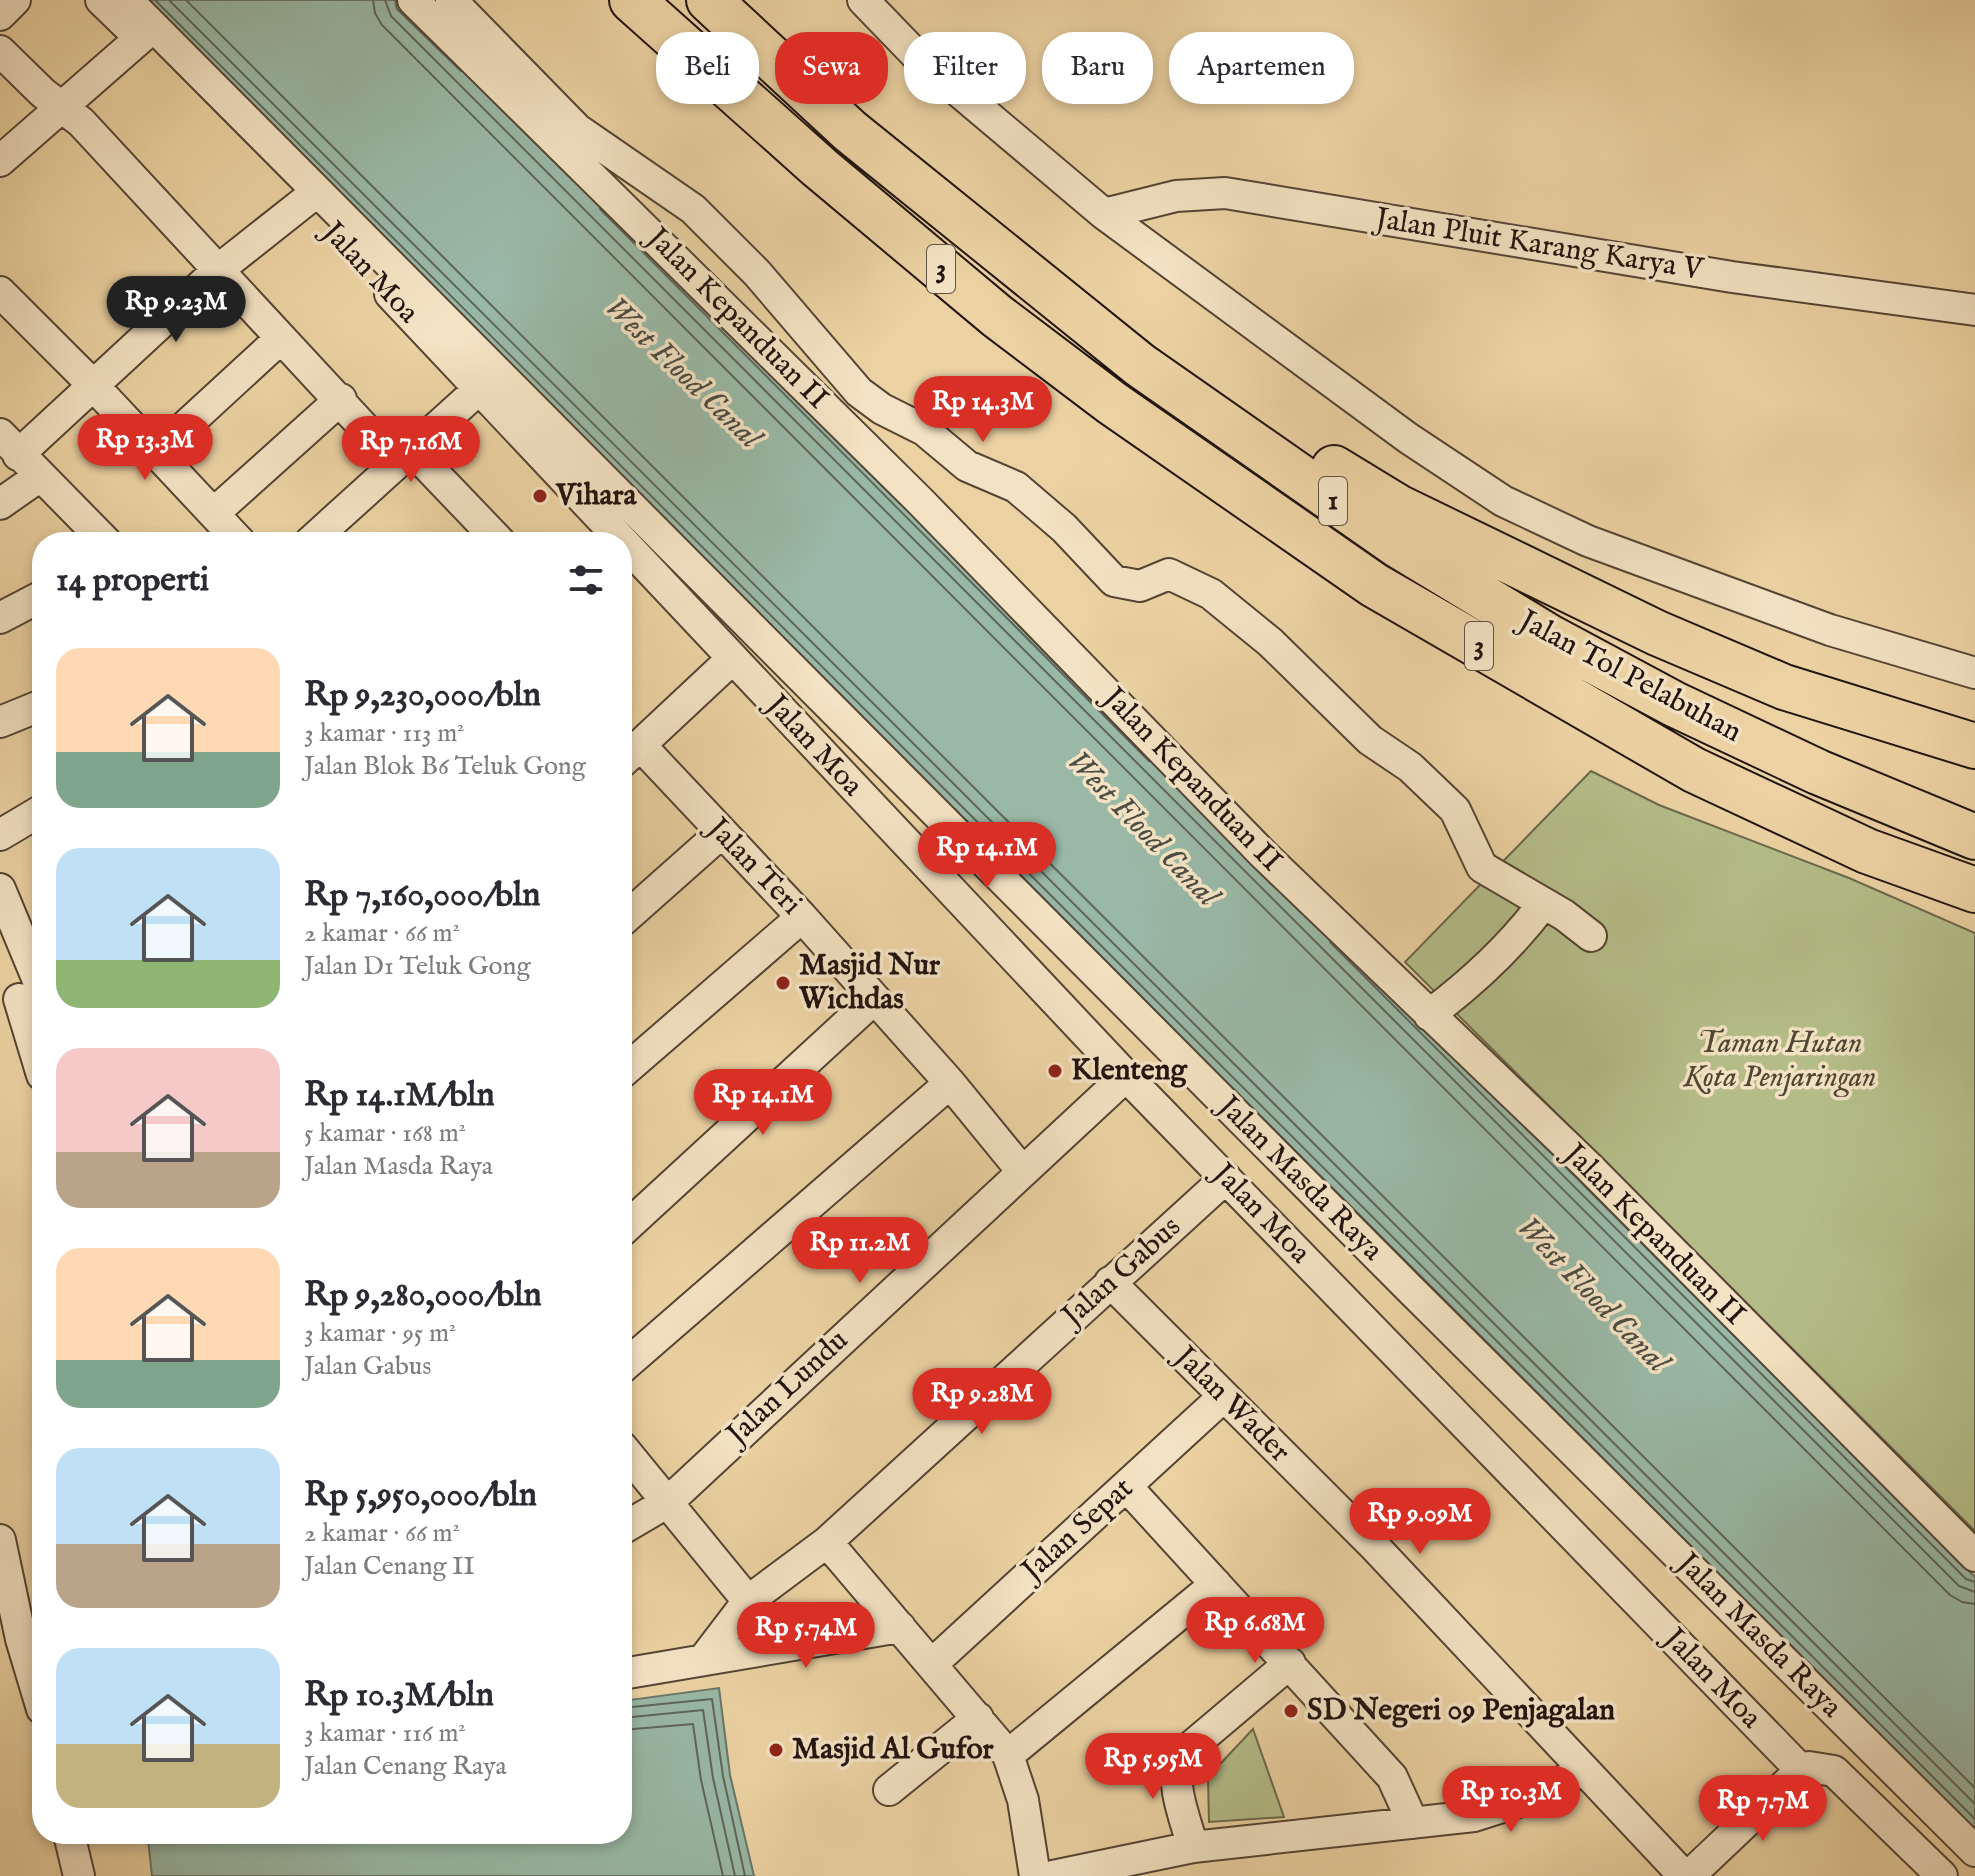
<!DOCTYPE html>
<html lang="id">
<meta charset="utf-8">
<style>
:root{--surface:#fff;--page:#f2f2f3;--text:#2b2b33;--muted:#7c7c81;--accent:#d93025}
body{margin:0;font-family:"IM FELL English",serif;background:var(--page);color:var(--text);height:100vh;display:flex;flex-direction:column;font-size:30px;white-space:nowrap}
*{box-sizing:border-box;margin:0}
p{font-size:26px;color:var(--muted)}
.icon{flex:none;width:44px;height:44px;fill:none;stroke:currentColor;stroke-width:2;stroke-linecap:round;stroke-linejoin:round}
.map{position:relative;flex:1;overflow:hidden}
.sheet{position:absolute;left:32px;top:532px;width:600px;height:1312px;display:flex;flex-direction:column;background:var(--surface);border-radius:32px;box-shadow:0 4px 12px #0003}
.sheet>*{flex:none}
.top-card{position:absolute;left:656px;top:32px;width:760px;height:72px;display:flex;gap:16px}
.price{position:absolute;translate:-50% -68px;padding:0 18px;border-radius:28px;background:var(--accent);color:#fff;font-size:26px;line-height:52px;filter:drop-shadow(0 2px 4px #0008)}
.price::after{content:'';position:absolute;left:50%;top:48px;width:24px;height:18px;margin-left:-12px;background:inherit;clip-path:polygon(0 0,100% 0,50% 100%)}
.price.selected{background:#222;color:#fff}
ul{padding:0;list-style:none}
li{display:flex;align-items:center;gap:24px;height:200px;padding:0 24px}
li span{display:grid;place-items:center;flex:none;width:224px;height:160px;border-radius:24px;color:#555}
li>.icon{margin-inline-start:auto}
span .icon{width:96px;height:96px;fill:#fffc;stroke-width:1}
li b{font-size:34px}
h2{display:flex;justify-content:space-between;align-items:center;height:96px;padding:0 24px;font-size:34px}
.pill{padding:0 28px;border-radius:32px;background:var(--surface);box-shadow:0 4px 12px #0003;font-size:28px;line-height:72px}
.pill.selected{background:var(--accent);color:#fff}
.map>svg:first-child{display:block}
.green{fill:#b4bd88;stroke:#6b684b;stroke-width:2}
.water{fill:#99b8a5;stroke:#697669;stroke-width:2}
.lines{fill:none;stroke-linecap:round;stroke-linejoin:round}
.shore{stroke:#5e665a;stroke-width:2}
.minor-casing{stroke:#544433;stroke-width:34}
.highway-casing{stroke:#22140e;stroke-width:48}
.minor{stroke:#f3e2c3;stroke-width:30}
.highway{stroke:#ecd2a3;stroke-width:44}
.poi-dot{fill:#8f2418;stroke:#f3e2c3;stroke-width:3}
.labels{text-anchor:middle;dominant-baseline:central;stroke-width:7;stroke-linejoin:round;paint-order:stroke}
.shield{fill:#f3e2c3;stroke:#615244;stroke-width:2}
.shield-label{font-size:28px;font-weight:bold;fill:#22140e}
.street-label{font-size:30px;fill:#22140e;stroke:#f3e2c3}
.poi-label{font-size:30px;font-weight:bold;fill:#22140e;stroke:#f3e2c3;text-anchor:start}
.park-label{font-size:30px;font-style:italic;fill:#4e4733;stroke:#f3e2c3}
.water-label{font-size:32px;font-style:italic;fill:#4c4d43;stroke:#f3e2c3}
</style>
<div class="map">
<svg width="1975" height="1876" viewBox="0 0 1975 1876">
<rect width="100%" height="100%" fill="#ecd2a3"/>
<filter id="stains"><feTurbulence type="fractalNoise" baseFrequency=".0025" numOctaves="4"/><feColorMatrix values="0 0 0 0 .2 0 0 0 0 .09 0 0 0 0 .02 0 0 0 .5 -.17"/></filter>
<radialGradient id="worn" r=".72"><stop offset=".6" stop-color="#630" stop-opacity="0"/><stop offset="1" stop-color="#630" stop-opacity=".3"/></radialGradient>
<path class="green" d="M1591 771 1659 805 1849 878 1975 933V1531L1405 962Z
M1253 1729 1284 1817 1209 1822 1208 1777Z"/>
<path class="water" d="M144 0H400L1975 1577V1830Z
M719 1688 730 1775 754 1876H152L148 1839 157 1834H622V1701Z"/>
<g class="lines">
<path class="shore" d="M155 0 1975 1819
M169 0 1975 1804
M186 0 1975 1788
M373 0 375 13 382 25 1950 1595 1962 1602 1975 1604
M385 0 391 16 1959 1586 1975 1592
M395 0 397 9 461 71
M600 209 1149 761
M1330 942 1966 1579 1975 1582
M622 1708 712 1699 723 1776 745 1876
M622 1718 703 1710 713 1778 735 1876
M622 1730 693 1724 701 1780 723 1876"/>
<defs>
<path id="minor" d="M101 0 136 34
M127 0 1408 1287 1975 1851
M413 0 920 501 1263 854 1588 1166 1975 1556
M451 0 577 129 693 209 757 273 859 392 882 409 924 430 967 466 1016 487 1064 528 1114 581 1140 586 1169 574 1211 594 1270 642 1370 740 1410 767 1455 810 1482 867 1564 915 1591 936
M863 0 918 57 1104 214 1408 438 1503 501 1588 541 1830 630 1975 673
M0 15 15 0
M0 51 43 93 81 122 396 462
M0 161 152 28
M1104 214 1176 196 1225 193 1732 277 1975 310
M0 292 91 383 240 542
M390 294 1126 1076 1801 1770
M0 434 106 542
M411 449 500 542
M155 454 281 338
M18 455 218 270 304 202
M0 504 40 476
M214 513 341 399
M310 542 479 389
M0 618 42 596
M0 722 42 705
M641 746 802 917 950 1083 1022 1171
M622 762 732 659
M0 835 42 810
M0 889 42 990
M622 921 720 834
M19 999 42 1075
M1429 1015C1473 982 1510 948 1543 904
M622 1073 802 917
M622 1231 874 999
M1110 1282 1375 1547 1684 1876
M622 1368 950 1083
M622 1447 748 1601
M1127 1487 1392 1777 1413 1823
M622 1529 668 1502 1126 1076
M0 1540 21 1639 42 1709
M827 1542 1008 1755 1023 1800 1035 1876
M703 1660 748 1601 827 1542 1226 1178
M932 1664 1223 1397
M622 1674 900 1627
M1008 1755 1216 1584
M889 1790 978 1718
M69 1834 79 1876
M1193 1847C1185 1818 1170 1785 1180 1756L1290 1663
M1053 1876 1193 1847 1474 1816 1546 1793 1581 1769
M1689 1876 1801 1770 1809 1767 1834 1771 1942 1876"/>
<path id="highway" d="M632 0 819 167 997 316 1112 403 1374 585 1694 770 1867 851 1975 890
M709 0 850 131 1140 365 1399 546 1551 638 1674 704 1818 772 1975 837
M1334 468 1398 507 1657 633 1784 687 1975 746"/>
</defs>
<use href="#minor" class="minor-casing"/>
<use href="#highway" class="highway-casing"/>
<use href="#minor" class="minor"/>
<use href="#highway" class="highway"/>
</g>
<g class="poi-dot">
<circle cx="540" cy="496" r="8"/>
<circle cx="783" cy="983" r="8"/>
<circle cx="1055" cy="1071" r="8"/>
<circle cx="1291" cy="1711" r="8"/>
<circle cx="776" cy="1750" r="8"/>
</g>
<g class="labels">
<g class="shield">
<rect x="927" y="245" width="28" height="48" rx="6"/>
<rect x="1319" y="477" width="28" height="48" rx="6"/>
<rect x="1465" y="622" width="28" height="48" rx="6"/>
</g>
<g class="shield-label">
<text x="941" y="269">3</text>
<text x="1333" y="501">1</text>
<text x="1479" y="646">3</text>
</g>
<g class="street-label">
<text transform="translate(1539 245) rotate(9)">Jalan Pluit Karang Karya V</text>
<text transform="translate(370 273) rotate(47)">Jalan Moa</text>
<text transform="translate(737 319) rotate(45)">Jalan Kepanduan II</text>
<text transform="translate(1630 677) rotate(28)">Jalan Tol Pelabuhan</text>
<text transform="translate(814 746) rotate(47)">Jalan Moa</text>
<text transform="translate(1192 780) rotate(46)">Jalan Kepanduan II</text>
<text transform="translate(754 867) rotate(46)">Jalan Teri</text>
<text transform="translate(1300 1179) rotate(45)">Jalan Masda Raya</text>
<text transform="translate(1261 1214) rotate(46)">Jalan Moa</text>
<text transform="translate(1654 1235) rotate(45)">Jalan Kepanduan II</text>
<text transform="translate(1122 1272) rotate(-42)">Jalan Gabus</text>
<text transform="translate(788 1388) rotate(-43)">Jalan Lundu</text>
<text transform="translate(1232 1405) rotate(45)">Jalan Wader</text>
<text transform="translate(1078 1530) rotate(-42)">Jalan Sepat</text>
<text transform="translate(1759 1636) rotate(45)">Jalan Masda Raya</text>
<text transform="translate(1712 1679) rotate(46)">Jalan Moa</text>
</g>
<g class="poi-label">
<text x="556" y="496">Vihara</text>
<text x="799" y="966">Masjid Nur<tspan x="799" dy="34">Wichdas</tspan></text>
<text x="1071" y="1071">Klenteng</text>
<text x="1307" y="1711">SD Negeri 09 Penjagalan</text>
<text x="792" y="1750">Masjid Al Gufor</text>
</g>
<g class="park-label">
<text x="1780" y="1044">Taman Hutan<tspan x="1780" dy="34">Kota Penjaringan</tspan></text>
</g>
<g class="water-label">
<text transform="translate(682 373) rotate(44)">West Flood Canal</text>
<text transform="translate(1142 829) rotate(46)">West Flood Canal</text>
<text transform="translate(1592 1295) rotate(46)">West Flood Canal</text>
</g>
</g>
<rect width="100%" height="100%" filter="url(#stains)"/>
<rect width="100%" height="100%" fill="url(#worn)"/>
</svg>
<b class="price selected" style="left:176px;top:344px">Rp 9.23M</b>
<b class="price" style="left:983px;top:444px">Rp 14.3M</b>
<b class="price" style="left:145px;top:482px">Rp 13.3M</b>
<b class="price" style="left:411px;top:484px">Rp 7.16M</b>
<b class="price" style="left:987px;top:890px">Rp 14.1M</b>
<b class="price" style="left:763px;top:1137px">Rp 14.1M</b>
<b class="price" style="left:860px;top:1285px">Rp 11.2M</b>
<b class="price" style="left:982px;top:1436px">Rp 9.28M</b>
<b class="price" style="left:1420px;top:1556px">Rp 9.09M</b>
<b class="price" style="left:1255px;top:1665px">Rp 6.68M</b>
<b class="price" style="left:806px;top:1670px">Rp 5.74M</b>
<b class="price" style="left:1153px;top:1801px">Rp 5.95M</b>
<b class="price" style="left:1511px;top:1834px">Rp 10.3M</b>
<b class="price" style="left:1763px;top:1843px">Rp 7.7M</b>
<div class="top-card">
<a class="pill">Beli</a>
<a class="pill selected">Sewa</a>
<a class="pill">Filter</a>
<a class="pill">Baru</a>
<a class="pill">Apartemen</a>
</div>
<section class="sheet">
<h2>14 properti<svg class="icon" aria-label="filters" viewBox="0 0 24 24"><path d="M4 7h16M4 17h16"/><circle cx="9" cy="7" r="2"/><circle cx="15" cy="17" r="2"/></svg></h2>
<ul>
<li><span style="background:linear-gradient(#ffd9b3 65%,#7fa58c 0)"><svg class="icon" aria-label="home" viewBox="0 0 24 24"><path d="M3 11l9-7 9 7M6 9v11h12V9"/></svg></span><div><b>Rp 9,230,000/bln</b><p>3 kamar · 113 m²</p><p>Jalan Blok B6 Teluk Gong</p></div></li>
<li><span style="background:linear-gradient(#bfe0f5 70%,#8fb573 0)"><svg class="icon" aria-label="home" viewBox="0 0 24 24"><path d="M3 11l9-7 9 7M6 9v11h12V9"/></svg></span><div><b>Rp 7,160,000/bln</b><p>2 kamar · 66 m²</p><p>Jalan D1 Teluk Gong</p></div></li>
<li><span style="background:linear-gradient(#f6c9c9 65%,#b9a48a 0)"><svg class="icon" aria-label="home" viewBox="0 0 24 24"><path d="M3 11l9-7 9 7M6 9v11h12V9"/></svg></span><div><b>Rp 14.1M/bln</b><p>5 kamar · 168 m²</p><p>Jalan Masda Raya</p></div></li>
<li><span style="background:linear-gradient(#ffd9b3 70%,#7fa58c 0)"><svg class="icon" aria-label="home" viewBox="0 0 24 24"><path d="M3 11l9-7 9 7M6 9v11h12V9"/></svg></span><div><b>Rp 9,280,000/bln</b><p>3 kamar · 95 m²</p><p>Jalan Gabus</p></div></li>
<li><span style="background:linear-gradient(#bfe0f5 60%,#b9a48a 0)"><svg class="icon" aria-label="home" viewBox="0 0 24 24"><path d="M3 11l9-7 9 7M6 9v11h12V9"/></svg></span><div><b>Rp 5,950,000/bln</b><p>2 kamar · 66 m²</p><p>Jalan Cenang II</p></div></li>
<li><span style="background:linear-gradient(#bfe0f5 60%,#c2b280 0)"><svg class="icon" aria-label="home" viewBox="0 0 24 24"><path d="M3 11l9-7 9 7M6 9v11h12V9"/></svg></span><div><b>Rp 10.3M/bln</b><p>3 kamar · 116 m²</p><p>Jalan Cenang Raya</p></div></li>
</ul>
</section>
</div>
